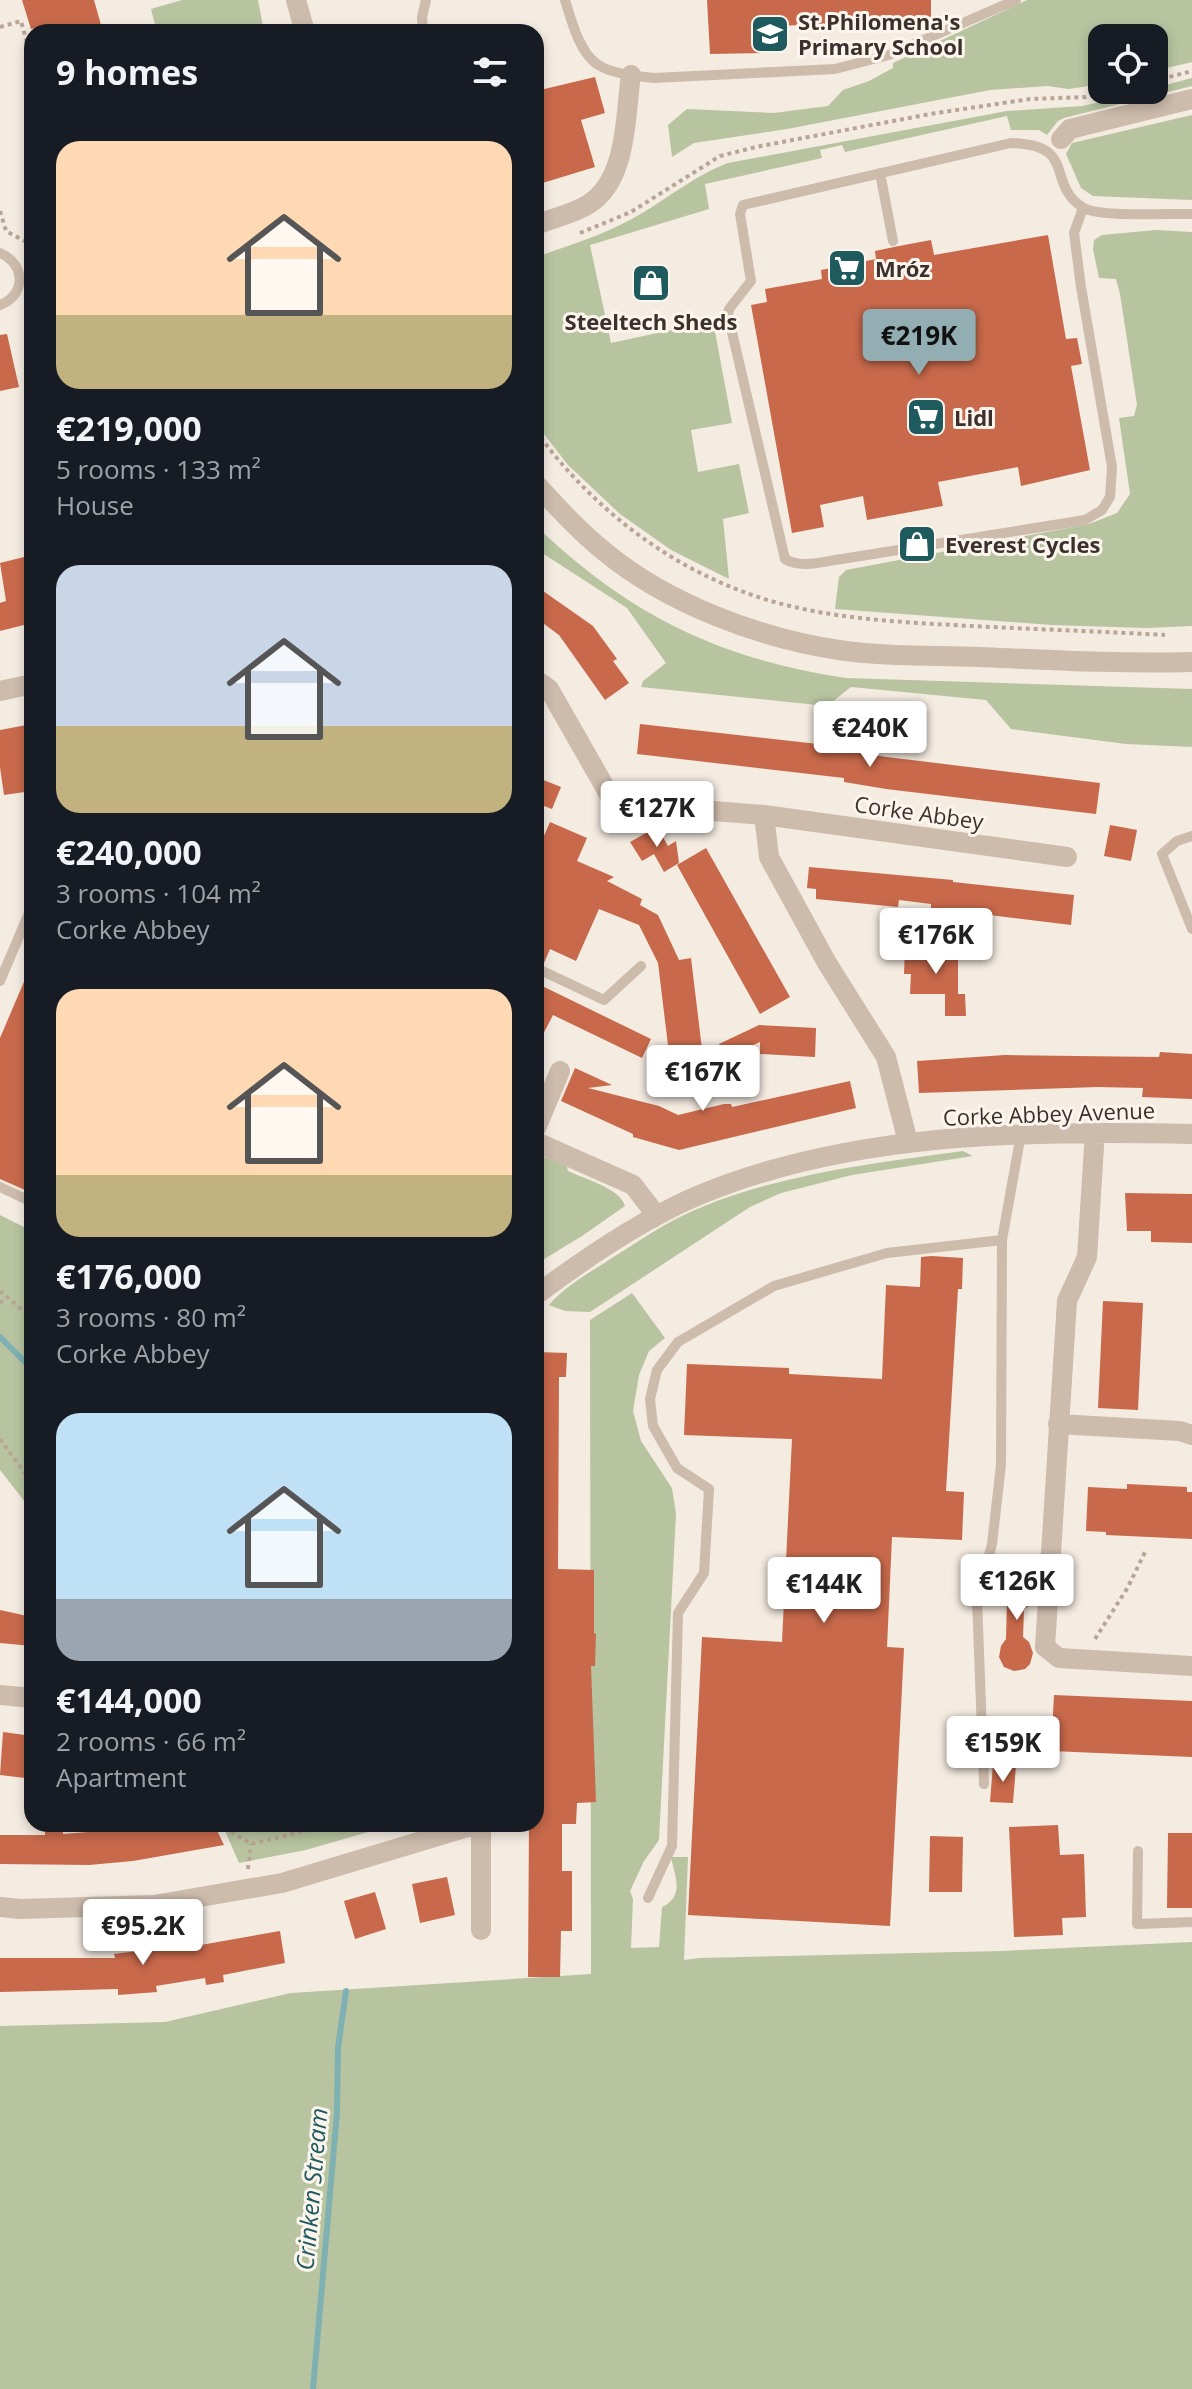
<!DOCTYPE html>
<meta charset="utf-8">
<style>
:root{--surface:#171b24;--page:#20242c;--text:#f1f3f6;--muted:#9ea1a6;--accent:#92aeb2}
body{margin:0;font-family:"Open Sans",sans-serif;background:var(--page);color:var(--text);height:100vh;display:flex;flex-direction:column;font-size:30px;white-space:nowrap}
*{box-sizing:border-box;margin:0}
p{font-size:26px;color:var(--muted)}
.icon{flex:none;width:44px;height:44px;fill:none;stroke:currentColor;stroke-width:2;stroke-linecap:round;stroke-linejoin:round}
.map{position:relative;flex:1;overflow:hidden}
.sheet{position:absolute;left:24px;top:24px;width:520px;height:1808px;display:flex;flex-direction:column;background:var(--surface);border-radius:24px;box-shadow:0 4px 12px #0003}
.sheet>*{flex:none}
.buttons{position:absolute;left:1088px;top:24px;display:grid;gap:16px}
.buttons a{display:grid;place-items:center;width:80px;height:80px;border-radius:16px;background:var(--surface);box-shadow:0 4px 12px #0003;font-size:40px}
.price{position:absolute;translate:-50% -68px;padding:0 18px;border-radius:8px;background:#fff;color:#222;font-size:26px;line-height:52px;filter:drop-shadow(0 2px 4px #0008)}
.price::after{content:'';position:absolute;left:50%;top:48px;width:24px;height:18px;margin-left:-12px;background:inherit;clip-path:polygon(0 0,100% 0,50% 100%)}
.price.on{background:var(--accent);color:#111}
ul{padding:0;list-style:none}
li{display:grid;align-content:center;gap:16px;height:424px;padding:0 32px}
li span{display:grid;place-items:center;height:248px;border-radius:24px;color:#555}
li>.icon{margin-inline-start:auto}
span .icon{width:144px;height:144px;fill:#fffc;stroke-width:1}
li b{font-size:34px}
h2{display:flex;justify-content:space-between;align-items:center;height:96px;padding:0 32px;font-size:34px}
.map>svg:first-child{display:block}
.green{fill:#b8c4a0}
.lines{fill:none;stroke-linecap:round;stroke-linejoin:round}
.stream{stroke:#7fb0b2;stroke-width:6}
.building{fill:#c8694b}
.path{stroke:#b9a596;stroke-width:4;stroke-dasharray:4 4;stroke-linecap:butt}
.lane{stroke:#cdbbac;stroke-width:10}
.street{stroke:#cdbbac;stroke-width:20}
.labels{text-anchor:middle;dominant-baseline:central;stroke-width:6;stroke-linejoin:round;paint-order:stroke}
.poi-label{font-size:22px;font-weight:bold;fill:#3b302b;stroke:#fbf5ee;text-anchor:start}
.street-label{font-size:22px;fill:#3b302b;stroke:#fbf5ee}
.water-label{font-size:24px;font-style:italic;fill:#1f5a5e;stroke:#fbf5ee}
</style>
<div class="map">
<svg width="1192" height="2389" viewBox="0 0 1192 2389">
<rect width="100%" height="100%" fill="#f4ebe1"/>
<path class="green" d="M182 0H258L264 32H157L151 9Z
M1027 0H1192V62L1154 71V38H1102V84L1069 89 1047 86 990 90 787 129 694 143 672 157 668 125 687 109 774 113 828 106 843 90 869 81 893 68V63Z
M1192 78V86L1064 118 1058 121 1047 135 1039 130H1011L1007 116 845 152 842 145 820 150 822 158 705 184 709 209 590 245 611 343 713 321 732 423 691 430 698 472 739 464 749 513 723 519 729 579 671 550 620 514 568 465 536 424V257C568 246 600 236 630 220 664 202 691 177 728 163L1007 111 1082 106 1154 90V88Z
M1192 115V200L1093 196 1081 188 1066 154 1072 143Z
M1156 230 1192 232V626L1146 628 1052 625 835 609 839 577 846 570 1089 524 1117 513 1130 494 1119 418 1134 416 1137 405 1120 294 1116 279 1099 278 1093 249 1094 240 1102 235Z
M536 526C629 615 719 659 846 678L1192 689V747L1126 744 1011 729 986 700 851 687 827 706 641 687 643 681 666 663 627 608 536 549Z
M963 1151 973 1156 852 1175 781 1193 750 1207 590 1312 565 1311 549 1305C566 1285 591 1272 612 1258 633 1245 653 1231 674 1220 760 1176 869 1164 963 1151Z
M545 1157 565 1161 568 1171C584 1179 620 1188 625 1206L582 1236 536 1264V1240L541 1224 536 1222C536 1201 530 1173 545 1157Z
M0 1215 32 1231V1511L0 1470Z
M632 1293 665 1338 649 1351 639 1375 633 1411 641 1441 672 1488 676 1514 659 1840 644 1861 630 1891 633 1899 631 1948 659 1947 662 1907C686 1895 674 1875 671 1857H688L684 1960 700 1958 1002 1951 1192 1942V2389H0V2026L165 2022 291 1993 591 1974 590 1320Z
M222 1824H368V1832L306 1850 239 1863Z"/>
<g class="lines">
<path class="stream" d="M0 1337 32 1369
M313 2389 337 2113 338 2048 346 1991"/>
</g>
<path class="building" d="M22 0H94L103 32H37L36 28 31 29Z
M707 0H931V22H900V28H847V24L764 26V53L710 54Z
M595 77 605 113 581 120 595 167 536 185V91Z
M1048 235 1066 339 1077 338 1082 364 1071 366 1090 470 1021 486 1018 467 938 482 943 506 867 520 863 496 820 505 824 527 792 533 751 305 767 302 765 289 822 279 821 270 876 259 875 251 899 246 931 240 934 255Z
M652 283a9 9 0 1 1 18 0a9 9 0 1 1-18 0Z
M7 334 19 387 0 391V335Z
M32 555V623L0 631V603L6 601 0 563Z
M536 586 593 626 617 659 613 661 629 683 605 700 559 635 536 618Z
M32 724V791L4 795 0 767V730Z
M640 724 845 747 844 751 887 757 1100 783 1096 814 886 789 844 782V778L637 754Z
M536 777 561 787 552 809 536 803Z
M550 822 587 838 577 861 614 877 607 881 642 899 640 905 658 915 679 960 691 958 705 1074 672 1078 658 963 639 925 599 909 576 961 550 949 544 963 536 960V854Z
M1110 825 1137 830 1131 861 1104 856Z
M657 827 668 846 676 841 679 863 664 872 654 854 642 861 630 842Z
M706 848 790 997 760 1014 677 865Z
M809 867 953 880V882L1074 895 1071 925 931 908V904L899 900 898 907 816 899V889L807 888Z
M905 948 958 949V994H965L966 1016H945V994H910L911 974H904Z
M32 963V1193L0 1179V1038Z
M536 983 651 1039 642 1058 553 1015 536 1048Z
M759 1025 816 1028 815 1057 760 1054V1042L726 1058 719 1044Z
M1160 1052 1192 1054V1099L1142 1097 1143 1088 1098 1087 919 1093 917 1061 1005 1055 1159 1057Z
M575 1068 612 1085 588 1088 659 1106 678 1115 724 1104H731L732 1107 850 1081 856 1108 679 1150 633 1137V1134L561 1101Z
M1125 1193 1192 1194V1243L1151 1242V1231H1127Z
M931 1256 963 1258 962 1289H958L946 1491 964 1492 962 1540 892 1537 887 1647 904 1648 890 1926 688 1915 702 1637 782 1642 792 1439 684 1435 687 1364 789 1368V1374L882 1379 886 1285 920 1287 921 1257Z
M1103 1301 1143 1303 1138 1410 1098 1408Z
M536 1352 567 1353 566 1377H559L558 1569 594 1570V1633L596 1634 595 1666H591L596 1802 577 1803 576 1824H562V1871H572V1931H561L560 1977H528L529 1824H536Z
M1127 1484 1187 1487V1492H1192V1539L1106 1535V1532L1086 1531 1088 1487 1127 1489Z
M1023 1573 1029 1575 1036 1583 1035 1599 1024 1610 1023 1637 1029 1642 1033 1653 1030 1664 1025 1669 1014 1671 1004 1667 999 1657 1001 1646 1006 1639 1007 1601 1003 1587 1012 1574Z
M0 1610 32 1617V1646L0 1643Z
M1054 1695 1192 1701V1757L1051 1751Z
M3 1732 32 1736V1768H27L25 1778 0 1775Z
M993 1764 1016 1766 1013 1803 990 1802Z
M45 1824H63V1834L125 1829V1832L176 1824H214L224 1845 133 1861 89 1865 0 1864V1835H45Z
M1058 1825 1060 1855 1084 1854 1086 1917 1062 1918 1063 1935 1014 1937 1009 1827Z
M1168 1833H1192V1908H1167Z
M930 1836 963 1837 962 1892H929Z
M447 1877 455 1915 420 1923 412 1884Z
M375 1892 386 1929 355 1939 344 1901Z
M280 1931 285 1963 223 1975 224 1982 206 1985 205 1978 156 1986 157 1992 118 1995V1989L0 1992V1958H115L114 1954 195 1944V1946Z"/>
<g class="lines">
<path class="path" d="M0 27 21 21 32 61
M1154 81 1192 71
M0 211 6 231 32 245
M580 233 631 212 720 156 756 147 930 114 1030 99 1086 97 1115 90
M536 431C597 516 688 582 790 606 844 619 899 622 953 625 1024 629 1094 631 1165 635
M0 1291 32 1318
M0 1303 6 1297
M0 1439 32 1483
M1095 1639 1128 1587 1145 1552
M228 1824 232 1832 251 1844 334 1824
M248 1869 251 1844"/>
<path class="lane" d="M565 0C571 19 579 52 597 64 611 74 637 76 654 78L835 69 889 55 1016 0
M423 32 422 17 426 0
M880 173 893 241
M1083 208 1074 233 1081 287 1112 467 1110 497 1102 510 1085 520 842 559C824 561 801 569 785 559L728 315 729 309 751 281 740 214 743 205 1011 143C1077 144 1046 183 1082 207 1097 218 1169 213 1192 214
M0 253C26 264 26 295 0 305
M1192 836 1177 841 1162 854 1192 929
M536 968 604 1000 641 966
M0 981 32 906
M0 1187 32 1202
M984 1784 977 1600 992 1544 1001 1465 1002 1240 1021 1134
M1138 1851 1137 1924 1192 1922
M648 1898 672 1846 678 1613 704 1573 709 1489 677 1468 653 1426 650 1399 657 1370 678 1342 774 1286 887 1253 1002 1240"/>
<path class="street" d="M296 0 305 32
M1061 139 1070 129 1192 99
M536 225C553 218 573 214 589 204 628 179 625 115 631 75
M536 484C558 508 580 532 605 552 668 604 759 638 839 650 884 657 933 655 979 657 1050 660 1121 664 1192 662
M536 680 549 689 614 803 764 815 769 857 827 963 886 1057 908 1142
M0 691 32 684
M764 815 1067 857
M536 1128 560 1071
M1095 1131 1087 1257 1067 1301 1045 1647 1059 1658 1192 1666
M536 1142 633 1185 650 1207 653 1218
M536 1295C584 1259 635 1224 690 1199 843 1132 1028 1130 1192 1134
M1058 1424 1180 1431 1192 1435
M0 1695 32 1698
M481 1824V1930
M0 1907 20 1909 154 1905 282 1883 478 1824"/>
</g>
<defs>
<symbol id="school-square" viewBox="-11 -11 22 22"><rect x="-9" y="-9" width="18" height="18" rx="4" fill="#1f5a5e" stroke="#fbf5ee"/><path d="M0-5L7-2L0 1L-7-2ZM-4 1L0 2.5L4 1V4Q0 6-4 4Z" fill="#fff"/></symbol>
<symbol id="supermarket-square" viewBox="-11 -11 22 22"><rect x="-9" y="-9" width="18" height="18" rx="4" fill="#1f5a5e" stroke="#fbf5ee"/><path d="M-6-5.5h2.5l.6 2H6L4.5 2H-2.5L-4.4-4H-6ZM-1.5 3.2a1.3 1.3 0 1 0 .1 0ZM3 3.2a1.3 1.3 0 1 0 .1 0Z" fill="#fff"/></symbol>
<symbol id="shop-square" viewBox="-11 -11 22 22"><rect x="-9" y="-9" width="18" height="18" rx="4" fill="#1f5a5e" stroke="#fbf5ee"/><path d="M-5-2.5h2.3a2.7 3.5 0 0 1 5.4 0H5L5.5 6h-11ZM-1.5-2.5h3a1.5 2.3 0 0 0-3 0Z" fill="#fff"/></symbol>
</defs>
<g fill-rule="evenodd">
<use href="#school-square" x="748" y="12" width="44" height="44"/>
<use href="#supermarket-square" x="825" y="246" width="44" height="44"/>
<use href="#shop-square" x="629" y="261" width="44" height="44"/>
<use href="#supermarket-square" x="904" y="395" width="44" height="44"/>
<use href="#shop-square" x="895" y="522" width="44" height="44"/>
</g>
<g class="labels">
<g class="poi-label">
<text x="798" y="21">St.Philomena's<tspan x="798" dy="25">Primary School</tspan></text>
<text x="875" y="268">Mróz</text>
<text x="651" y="321" text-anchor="middle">Steeltech Sheds</text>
<text x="954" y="417">Lidl</text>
<text x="945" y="544">Everest Cycles</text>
</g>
<g class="street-label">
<text transform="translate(919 812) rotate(8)">Corke Abbey</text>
<text transform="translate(1049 1113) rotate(-2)">Corke Abbey Avenue</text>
</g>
<g class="water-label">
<text transform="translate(311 2189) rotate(-85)">Crinken Stream</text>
</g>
</g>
</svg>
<div class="buttons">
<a><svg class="icon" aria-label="locate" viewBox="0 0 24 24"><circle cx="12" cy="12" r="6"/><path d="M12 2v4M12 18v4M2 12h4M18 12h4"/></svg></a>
</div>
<b class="price on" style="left:919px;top:377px">€219K</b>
<b class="price" style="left:870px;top:769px">€240K</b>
<b class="price" style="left:657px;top:849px">€127K</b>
<b class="price" style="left:936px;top:976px">€176K</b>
<b class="price" style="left:703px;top:1113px">€167K</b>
<b class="price" style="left:1017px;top:1622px">€126K</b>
<b class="price" style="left:824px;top:1625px">€144K</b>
<b class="price" style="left:1003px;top:1784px">€159K</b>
<b class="price" style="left:143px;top:1967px">€95.2K</b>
<section class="sheet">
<h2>9 homes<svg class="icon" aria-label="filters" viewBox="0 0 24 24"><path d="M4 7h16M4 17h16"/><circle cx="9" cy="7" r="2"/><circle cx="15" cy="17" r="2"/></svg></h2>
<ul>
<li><span style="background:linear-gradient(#ffd9b3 70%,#c2b280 0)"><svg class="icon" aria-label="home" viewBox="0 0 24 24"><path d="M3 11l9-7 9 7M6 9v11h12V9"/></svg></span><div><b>€219,000</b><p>5 rooms · 133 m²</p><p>House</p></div></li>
<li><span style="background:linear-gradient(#c9d6e8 65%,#c2b280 0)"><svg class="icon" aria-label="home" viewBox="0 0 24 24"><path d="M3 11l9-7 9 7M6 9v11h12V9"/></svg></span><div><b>€240,000</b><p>3 rooms · 104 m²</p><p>Corke Abbey</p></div></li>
<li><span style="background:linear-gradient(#ffd9b3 75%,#c2b280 0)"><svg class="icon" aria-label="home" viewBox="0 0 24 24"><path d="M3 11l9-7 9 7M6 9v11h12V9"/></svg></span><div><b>€176,000</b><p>3 rooms · 80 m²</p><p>Corke Abbey</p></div></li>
<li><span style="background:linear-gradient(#bfe0f5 75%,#9aa5b1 0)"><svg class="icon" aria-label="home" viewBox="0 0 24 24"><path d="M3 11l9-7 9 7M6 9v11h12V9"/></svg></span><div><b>€144,000</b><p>2 rooms · 66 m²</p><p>Apartment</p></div></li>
</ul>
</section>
</div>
